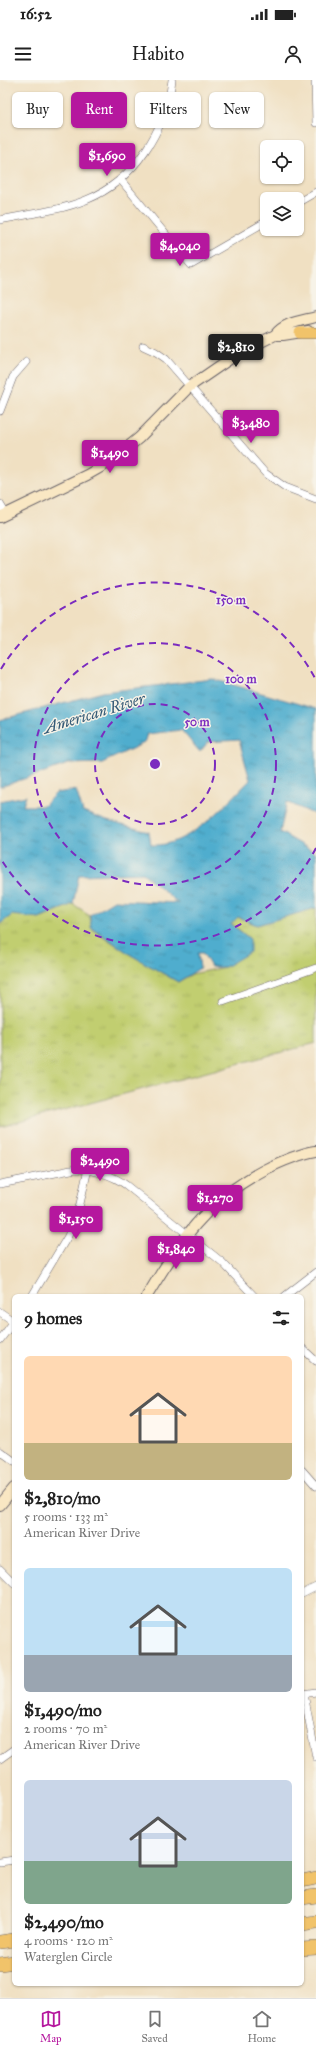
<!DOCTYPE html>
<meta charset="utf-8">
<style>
:root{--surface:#fff;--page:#f6f6f6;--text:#222;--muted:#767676;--line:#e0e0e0;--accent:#b5179e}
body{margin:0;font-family:"IM FELL Great Primer",serif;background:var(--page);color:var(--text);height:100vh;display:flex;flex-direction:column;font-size:15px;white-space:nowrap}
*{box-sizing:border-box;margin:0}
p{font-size:13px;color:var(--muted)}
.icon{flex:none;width:22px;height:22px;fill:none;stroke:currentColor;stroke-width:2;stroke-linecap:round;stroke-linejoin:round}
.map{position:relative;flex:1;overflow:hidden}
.sheet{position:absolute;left:12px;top:1214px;width:292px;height:692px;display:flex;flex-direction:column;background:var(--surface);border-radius:6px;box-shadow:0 1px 3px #0004}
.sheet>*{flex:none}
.banner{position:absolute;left:12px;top:12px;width:292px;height:36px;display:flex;gap:8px}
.tools{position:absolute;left:260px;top:60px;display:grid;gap:8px}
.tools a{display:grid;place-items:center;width:44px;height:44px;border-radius:6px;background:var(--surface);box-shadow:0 1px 3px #0004;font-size:20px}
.price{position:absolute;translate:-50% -34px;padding:0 9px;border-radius:4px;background:var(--accent);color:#fff;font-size:13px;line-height:26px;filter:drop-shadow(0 1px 2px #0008)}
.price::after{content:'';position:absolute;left:50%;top:24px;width:12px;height:9px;margin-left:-6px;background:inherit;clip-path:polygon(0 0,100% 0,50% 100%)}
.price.current{background:#222;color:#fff}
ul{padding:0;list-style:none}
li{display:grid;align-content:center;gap:8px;height:212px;padding:0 12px}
li span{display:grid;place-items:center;height:124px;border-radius:6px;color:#555}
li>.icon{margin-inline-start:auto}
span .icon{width:72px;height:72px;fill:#fffc;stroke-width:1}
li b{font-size:17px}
h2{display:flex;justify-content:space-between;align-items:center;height:48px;padding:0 12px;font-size:17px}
.pill{padding:0 14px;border-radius:6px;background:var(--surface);box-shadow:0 1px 3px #0004;font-size:14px;line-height:36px}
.pill.current{background:var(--accent);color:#fff}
.status{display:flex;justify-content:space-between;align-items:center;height:28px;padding:0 20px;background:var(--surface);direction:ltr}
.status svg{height:11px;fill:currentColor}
header{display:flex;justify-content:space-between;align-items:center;height:52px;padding:0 12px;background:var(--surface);font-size:18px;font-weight:600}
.tab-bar{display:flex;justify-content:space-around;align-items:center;height:56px;border-top:1px solid var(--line);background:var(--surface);font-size:11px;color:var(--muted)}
.tab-bar a{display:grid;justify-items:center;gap:2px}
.tab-bar .current{color:var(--accent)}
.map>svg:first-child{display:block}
.grass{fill:url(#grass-tufts);stroke:#727856}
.water{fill:url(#water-ripples);stroke:#386884}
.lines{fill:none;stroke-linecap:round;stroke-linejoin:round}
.street-casing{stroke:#6a646a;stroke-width:8}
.secondary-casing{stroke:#6a646a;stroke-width:12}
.primary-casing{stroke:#6a646a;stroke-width:12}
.highway-casing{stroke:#6a646a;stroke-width:14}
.street{stroke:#fff;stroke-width:7}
.secondary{stroke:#f9e7c3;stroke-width:10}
.primary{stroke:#f1c36a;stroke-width:11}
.highway{stroke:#f1c36a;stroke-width:13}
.ring{fill:none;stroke:#7b2cbf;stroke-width:2;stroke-dasharray:7 5}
.labels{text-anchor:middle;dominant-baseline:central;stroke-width:3;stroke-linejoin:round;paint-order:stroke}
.water-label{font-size:16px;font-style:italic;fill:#345a76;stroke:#f7f3e8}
.centre{fill:#7b2cbf;stroke:#f7f3e8;stroke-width:2}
.ring-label{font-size:12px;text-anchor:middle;font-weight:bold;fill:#7b2cbf;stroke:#f7f3e8;stroke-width:3;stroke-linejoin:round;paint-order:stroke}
</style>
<div class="status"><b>16:52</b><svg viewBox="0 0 49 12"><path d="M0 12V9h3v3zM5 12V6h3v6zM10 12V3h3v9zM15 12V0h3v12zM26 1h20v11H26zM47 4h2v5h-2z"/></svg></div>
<header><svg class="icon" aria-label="menu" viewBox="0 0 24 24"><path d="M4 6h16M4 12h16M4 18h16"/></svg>Habito<svg class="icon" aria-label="person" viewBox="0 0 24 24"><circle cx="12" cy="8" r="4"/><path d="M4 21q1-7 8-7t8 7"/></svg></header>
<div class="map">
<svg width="316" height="1918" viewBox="0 0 316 1918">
<defs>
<pattern id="grass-tufts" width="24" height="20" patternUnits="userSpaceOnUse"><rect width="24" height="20" fill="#c1ce70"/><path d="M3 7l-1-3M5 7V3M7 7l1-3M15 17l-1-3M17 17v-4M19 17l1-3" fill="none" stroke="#a6b162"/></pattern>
<pattern id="water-ripples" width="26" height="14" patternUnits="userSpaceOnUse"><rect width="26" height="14" fill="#4fadce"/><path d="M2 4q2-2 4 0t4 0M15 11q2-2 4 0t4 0" fill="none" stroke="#418ca8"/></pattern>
</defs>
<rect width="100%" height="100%" fill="#f7f3e8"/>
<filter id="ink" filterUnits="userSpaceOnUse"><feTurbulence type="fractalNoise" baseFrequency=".025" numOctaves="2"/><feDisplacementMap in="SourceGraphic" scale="8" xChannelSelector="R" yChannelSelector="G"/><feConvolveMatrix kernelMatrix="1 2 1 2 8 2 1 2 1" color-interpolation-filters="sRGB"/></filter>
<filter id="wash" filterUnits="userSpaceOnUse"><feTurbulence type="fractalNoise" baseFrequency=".012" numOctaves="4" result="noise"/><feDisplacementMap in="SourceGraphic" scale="16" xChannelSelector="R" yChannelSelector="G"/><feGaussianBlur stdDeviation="0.9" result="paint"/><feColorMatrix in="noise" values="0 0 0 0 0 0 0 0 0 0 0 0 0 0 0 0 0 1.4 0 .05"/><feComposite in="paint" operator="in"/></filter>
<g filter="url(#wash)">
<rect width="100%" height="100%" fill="#f0e0c2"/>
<path class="grass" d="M73 824 90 835 91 848 131 875 178 902 192 894 225 887 250 859 231 843 238 837 257 845 316 828V963L0 1047V844L12 834 39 838Z"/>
<path class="water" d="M213 599 316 629V735L287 722 280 752 316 773V828L257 845 238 837 231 844 250 859V872L225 887H211L203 873H198L200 888 178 902 131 875 91 847 90 835 114 820 178 823 143 793 79 795 73 824 39 838 12 835 0 844V721L26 716 23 726H43L56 713 76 710 83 732 107 741 149 752 151 765C188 768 226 725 250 700L239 660 208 662 200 672 181 650 147 654 144 663 102 683 68 684 0 707V640L103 612Z"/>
</g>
<g filter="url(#ink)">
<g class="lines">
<defs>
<path id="street" d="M315 0 316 43
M120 99 191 185 267 141
M297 123 316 112
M0 140C28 134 59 131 86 120 134 101 166 50 172 0
M143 266 156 272 166 279 265 393 285 407 316 419
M0 331 13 297 26 282
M0 424 6 434
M223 921 316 888
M0 1104 76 1089C94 1090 111 1094 126 1105L222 1182 254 1216
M32 1216 68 1156 79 1128 88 1089
M285 1216 316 1192
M0 1232 13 1241
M0 1260 14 1241
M302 1268 316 1281
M0 1371 14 1381
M302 1390 316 1406
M0 1489 14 1503
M302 1514 316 1507
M302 1614 316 1612
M304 1614 316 1677
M0 1679 14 1669
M0 1782 14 1780"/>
<path id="secondary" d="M275 255C285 242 301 241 316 237
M0 437 87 395 108 383 139 358 189 307 237 274 275 255H283L308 251
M147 1216C180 1161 206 1121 264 1090 280 1082 298 1074 316 1071
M0 1425 14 1408"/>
<path id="primary" d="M300 253H316"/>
<path id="highway" d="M302 1801 316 1798
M302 1818 316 1816
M302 1844 316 1842
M0 1862 14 1860
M302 1869 316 1868
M0 1884 14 1882"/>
</defs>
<use href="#street" class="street-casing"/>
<use href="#secondary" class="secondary-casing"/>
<use href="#primary" class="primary-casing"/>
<use href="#highway" class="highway-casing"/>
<use href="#street" class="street"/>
<use href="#secondary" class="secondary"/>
<use href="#primary" class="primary"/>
<use href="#highway" class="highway"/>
</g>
</g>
<g class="ring">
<circle cx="155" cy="684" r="60"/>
<circle cx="155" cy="684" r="121"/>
<path d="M316 768A181 181 0 0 1 1 779M1 589A181 181 0 0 1 316 600"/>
</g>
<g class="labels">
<g class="water-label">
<text transform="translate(94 633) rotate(-17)">American River</text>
</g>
</g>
<circle cx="155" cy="684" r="6" class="centre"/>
<g class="ring-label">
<text x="231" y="524">150 m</text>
<text x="241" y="603">100 m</text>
<text x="197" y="646">50 m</text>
</g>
</svg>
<div class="tools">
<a><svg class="icon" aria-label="locate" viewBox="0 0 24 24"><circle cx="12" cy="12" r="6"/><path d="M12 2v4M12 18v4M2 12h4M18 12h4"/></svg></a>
<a><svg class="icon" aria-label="layers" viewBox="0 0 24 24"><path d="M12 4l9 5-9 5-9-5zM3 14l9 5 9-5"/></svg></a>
</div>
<b class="price" style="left:107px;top:97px">$1,690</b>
<b class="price" style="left:180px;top:187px">$4,040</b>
<b class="price current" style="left:236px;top:288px">$2,810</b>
<b class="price" style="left:251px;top:364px">$3,480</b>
<b class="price" style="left:110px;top:394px">$1,490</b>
<b class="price" style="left:100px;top:1102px">$2,490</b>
<b class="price" style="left:215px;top:1139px">$1,270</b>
<b class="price" style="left:76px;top:1160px">$1,150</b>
<b class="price" style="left:176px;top:1190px">$1,840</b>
<div class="banner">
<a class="pill">Buy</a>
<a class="pill current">Rent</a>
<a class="pill">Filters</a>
<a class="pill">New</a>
</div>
<section class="sheet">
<h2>9 homes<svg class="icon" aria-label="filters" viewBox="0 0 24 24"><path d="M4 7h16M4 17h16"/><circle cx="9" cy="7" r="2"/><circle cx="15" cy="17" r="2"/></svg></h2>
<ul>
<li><span style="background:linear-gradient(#ffd9b3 70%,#c2b280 0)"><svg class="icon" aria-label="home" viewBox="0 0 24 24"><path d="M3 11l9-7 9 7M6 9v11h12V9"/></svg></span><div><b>$2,810/mo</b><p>5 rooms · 133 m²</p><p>American River Drive</p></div></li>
<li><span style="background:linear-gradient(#bfe0f5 70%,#9aa5b1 0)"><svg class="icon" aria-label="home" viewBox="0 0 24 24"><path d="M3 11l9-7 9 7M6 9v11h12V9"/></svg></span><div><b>$1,490/mo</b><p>2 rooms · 70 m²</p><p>American River Drive</p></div></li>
<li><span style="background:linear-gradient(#c9d6e8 65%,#7fa58c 0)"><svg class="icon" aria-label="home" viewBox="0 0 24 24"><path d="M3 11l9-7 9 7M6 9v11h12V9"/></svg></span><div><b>$2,490/mo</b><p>4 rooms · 120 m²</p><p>Waterglen Circle</p></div></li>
</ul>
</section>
</div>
<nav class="tab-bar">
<a class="current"><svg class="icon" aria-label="map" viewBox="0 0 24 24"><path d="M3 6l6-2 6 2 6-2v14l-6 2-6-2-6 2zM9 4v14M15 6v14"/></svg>Map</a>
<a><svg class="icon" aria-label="saved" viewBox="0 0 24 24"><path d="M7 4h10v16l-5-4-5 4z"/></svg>Saved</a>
<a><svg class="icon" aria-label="home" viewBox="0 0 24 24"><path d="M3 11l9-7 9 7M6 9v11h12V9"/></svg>Home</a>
</nav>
